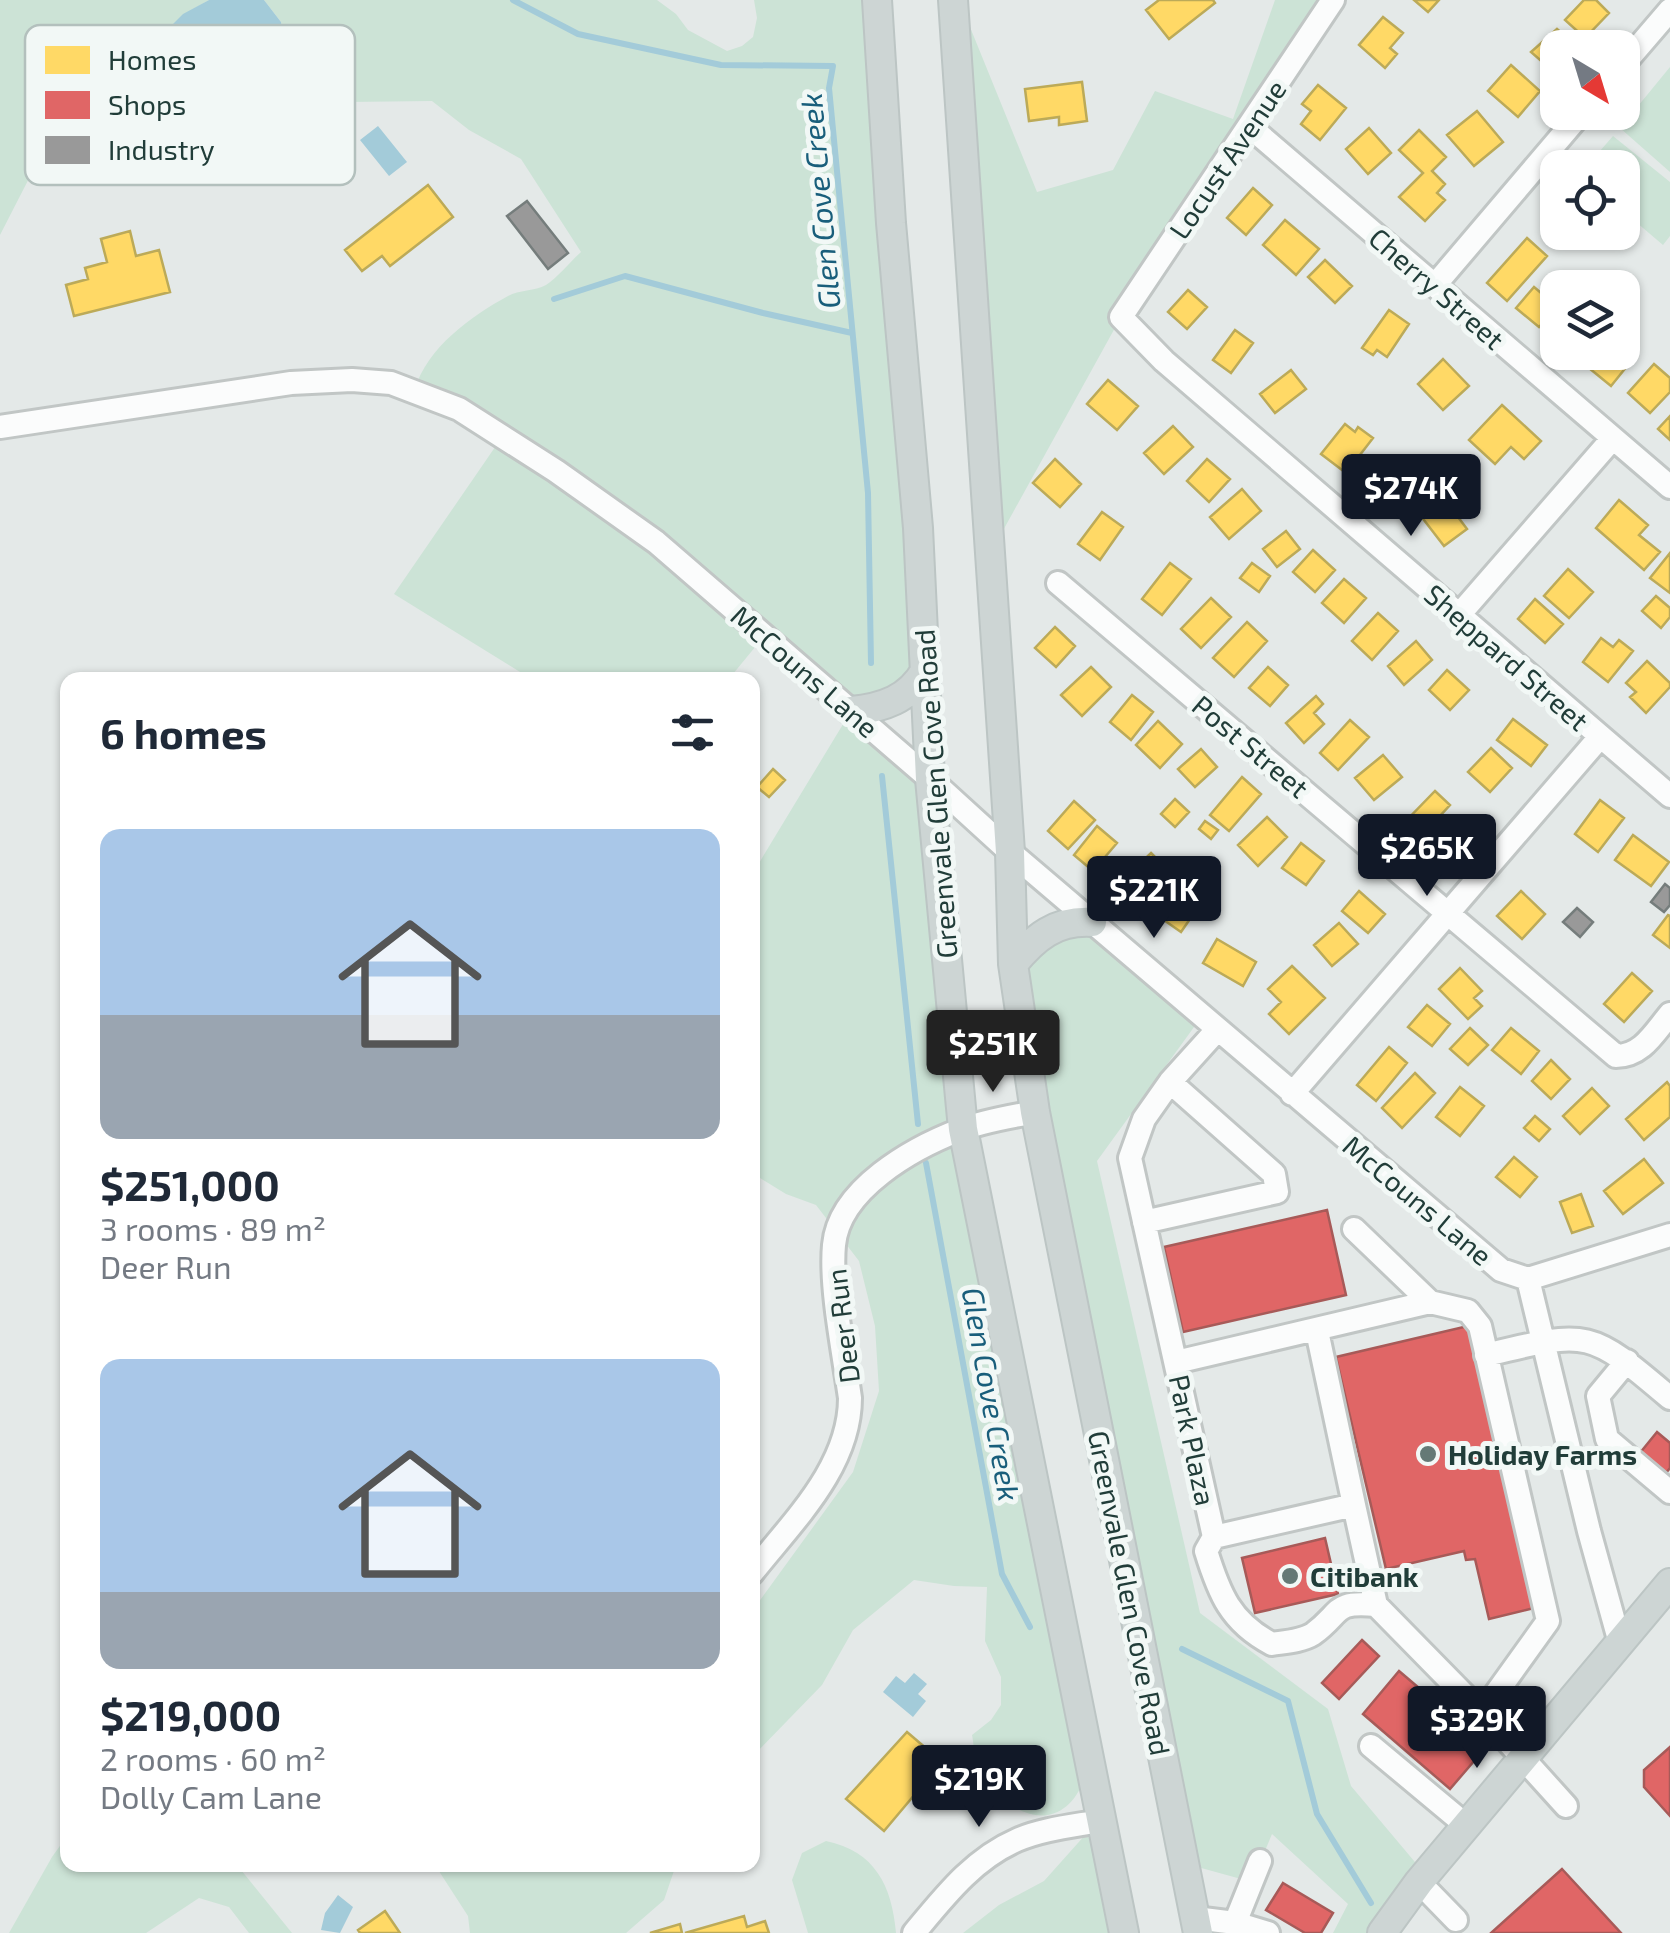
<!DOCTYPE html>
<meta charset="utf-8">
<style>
:root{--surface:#fff;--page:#f6f6f7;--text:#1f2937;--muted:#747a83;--accent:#111827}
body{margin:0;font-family:"Exo 2",sans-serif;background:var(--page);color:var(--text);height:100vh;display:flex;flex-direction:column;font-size:38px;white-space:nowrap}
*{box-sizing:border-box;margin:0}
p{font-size:32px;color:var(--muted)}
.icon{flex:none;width:55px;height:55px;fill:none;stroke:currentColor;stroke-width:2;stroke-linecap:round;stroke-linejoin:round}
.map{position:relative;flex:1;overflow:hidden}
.details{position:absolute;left:60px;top:672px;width:700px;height:1200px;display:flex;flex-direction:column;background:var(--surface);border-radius:20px;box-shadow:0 2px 8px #0004}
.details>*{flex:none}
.needle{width:65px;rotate:142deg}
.tools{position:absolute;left:1540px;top:30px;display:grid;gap:20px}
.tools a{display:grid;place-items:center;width:100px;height:100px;border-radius:20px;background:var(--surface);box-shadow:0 2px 8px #0004;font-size:50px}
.price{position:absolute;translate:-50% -85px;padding:0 22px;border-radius:10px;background:var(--accent);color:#fff;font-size:32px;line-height:65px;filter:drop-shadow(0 2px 5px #0008)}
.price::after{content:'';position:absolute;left:50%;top:60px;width:30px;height:22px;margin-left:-15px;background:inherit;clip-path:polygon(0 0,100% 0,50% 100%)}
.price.selected{background:#222;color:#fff}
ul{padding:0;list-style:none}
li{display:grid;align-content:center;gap:20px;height:530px;padding:0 40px}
li span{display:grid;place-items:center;height:310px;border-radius:20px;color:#555}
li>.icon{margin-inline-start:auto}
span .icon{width:180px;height:180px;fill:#fffc;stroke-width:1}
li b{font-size:42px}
h2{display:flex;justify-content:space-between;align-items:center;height:120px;padding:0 40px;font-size:42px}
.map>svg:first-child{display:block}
.green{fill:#cce3d6}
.water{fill:#a3cbd9}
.homes{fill:#ffd966;stroke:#bcaa58;stroke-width:2.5}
.shops{fill:#e06666;stroke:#a75a58;stroke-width:2.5}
.industry{fill:#999;stroke:#757d7c;stroke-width:2.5}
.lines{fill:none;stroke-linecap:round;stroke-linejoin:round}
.stream{stroke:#a3cbd9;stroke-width:6}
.minor-casing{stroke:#c1c6c5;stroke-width:28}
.major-casing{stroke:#bcc5c4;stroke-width:32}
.minor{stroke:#fbfcfc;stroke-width:22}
.major{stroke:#cdd5d4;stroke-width:28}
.poi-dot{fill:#657976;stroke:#f2f8f6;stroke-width:4}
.labels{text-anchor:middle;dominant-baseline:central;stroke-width:10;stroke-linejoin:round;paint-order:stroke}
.street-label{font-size:28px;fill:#213d39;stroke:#f2f8f6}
.poi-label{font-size:28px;font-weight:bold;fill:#213d39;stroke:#f2f8f6;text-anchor:start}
.water-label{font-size:30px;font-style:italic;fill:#195e7b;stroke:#f2f8f6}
.key{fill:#f2f8f6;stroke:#b3c0bd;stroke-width:2.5}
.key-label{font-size:28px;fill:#213d39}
</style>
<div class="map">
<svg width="1670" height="1933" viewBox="0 0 1670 1933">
<rect width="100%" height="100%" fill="#e4e9e8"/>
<path class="green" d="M0 0H209L183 15 145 78 164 100 168 124 151 137 123 134 60 118 0 235Z
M264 0H657L676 14 688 30 727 51 742 46 753 37 757 18 754 0H877L925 671 866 710 930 779 952 1024 1085 1777C1067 1829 1021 1825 991 1785 986 1779 979 1772 977 1766 974 1757 974 1744 972 1735L991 1720 1001 1705V1677L985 1641 987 1587 954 1586 914 1580 853 1630 822 1685 753 1756V1610L853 1472 879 1391 875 1326 859 1261 816 1205 786 1194 752 1173 753 873 851 711 765 635 728 680H533L394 594 502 437 415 389C427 348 471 316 508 296 519 290 535 291 546 285 558 277 570 262 581 252L521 159 469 130 432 101 348 102 310 91 287 59 281 22Z
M959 0 1037 192 1113 170 1155 91 1233 119 1275 0H1333L1121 317 990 554Z
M1670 67V172L1620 128Z
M1613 136 1670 182V236L1663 245 1623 211 1622 168 1586 167Z
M1087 918 1202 1016 1097 1161 1200 1613 1328 1709 1351 1786 1425 1874 1395 1913 1400 1933H1333L1348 1904 1272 1834 1252 1882 1183 1863 1013 964Z
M1086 1834 1099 1852 1117 1933H963L999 1905 1044 1881Z
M67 1836 68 1865H237L292 1933H249L229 1907 199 1898 146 1933H9L52 1857Z
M826 1841C875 1851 892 1886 896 1933H808L792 1880 802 1853Z
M435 1865H676L664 1900 626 1933H470L468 1916Z"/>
<path class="water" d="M209 0H264L281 22 287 59C271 75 254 96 233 105 207 116 154 108 145 76 143 69 145 59 145 52L183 14Z
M378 126 407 162 389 176 360 140Z
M914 1673 927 1684 918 1694 926 1701 913 1717 883 1692 896 1676 905 1683Z
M338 1895 353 1907 340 1933 321 1930 325 1913Z"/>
<path class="homes" d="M1159 0H1213L1215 3 1169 39 1146 10Z
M1414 0H1439L1428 12Z
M1584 0H1596L1609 13 1585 38 1565 20Z
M1383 17 1403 33 1390 48 1397 54 1385 68 1359 45Z
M1557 29 1578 47 1558 48 1555 73 1531 52Z
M1511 65 1540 91 1518 117 1488 91Z
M1082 82 1087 121 1059 125V117L1029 121 1025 89Z
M1318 85 1346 108 1320 140 1301 124 1311 111 1302 104Z
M1477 111 1503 142 1474 166 1447 135Z
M1369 128 1391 153 1368 174 1346 149Z
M1419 130 1446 157 1432 171 1445 184 1437 193 1445 200 1425 221 1399 197 1423 173 1399 150Z
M428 185 453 217 390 266 382 256 362 271 345 250Z
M1253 188 1272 205 1246 235 1227 218Z
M1285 220 1319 249 1296 275 1263 245Z
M130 231 136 256 159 250 170 292 74 316 66 285 88 279 85 268 107 262 101 239Z
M1527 238 1547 256 1507 301 1487 283Z
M1325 260 1352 286 1335 303 1308 277Z
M1534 287 1547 298 1555 289 1558 291V306L1539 327 1516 308Z
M1188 290 1207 307 1187 329 1168 312Z
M1389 310 1409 324 1387 357 1377 350 1373 355 1362 348Z
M1235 330 1253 343 1231 373 1213 360Z
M1622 344 1636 355 1611 386 1589 368 1602 352H1622Z
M1443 359 1469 386 1443 410 1418 384Z
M1654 364 1670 378V392L1650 413 1628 393Z
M1291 370 1306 389 1275 413 1260 394Z
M1108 380 1138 406 1117 430 1087 404Z
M1502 405 1541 441 1524 459 1511 447 1495 464 1469 440Z
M1670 416V440L1658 429Z
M1345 424 1355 432 1358 427 1373 438 1346 473 1321 454Z
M1173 426 1193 447 1164 474 1144 453Z
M1384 458 1408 480 1391 499 1367 477Z
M1055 459 1081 484 1060 507 1033 483Z
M1207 459 1230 479 1209 502 1187 481Z
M1242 489 1261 511 1229 539 1210 517Z
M1440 493 1467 529 1444 546 1417 511Z
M1619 500 1648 525 1639 535 1660 552 1644 570 1596 528Z
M1102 512 1123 527 1100 560 1078 544Z
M1286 531 1300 549 1277 567 1263 549Z
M1313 550 1335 570 1315 592 1293 572Z
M1670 553V593L1650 578Z
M1170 563 1191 579 1162 615 1142 599Z
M1252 563 1270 576 1259 592 1240 578Z
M1568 569 1593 592 1569 618 1544 596Z
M1344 579 1366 598 1344 623 1322 603Z
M1656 596 1670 608V617L1661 628 1642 611Z
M1211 598 1231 617 1201 648 1181 629Z
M1535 599 1563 624 1545 643 1518 619Z
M1378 613 1398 631 1372 660 1352 641Z
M1247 622 1267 641 1234 677 1213 658Z
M1055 627 1075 646 1056 667 1035 648Z
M1601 638 1613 647 1619 640 1633 651 1608 682 1583 662Z
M1416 641 1432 660 1404 685 1388 666Z
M1647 661 1670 683V687L1646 713 1630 697 1636 692 1626 683Z
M1091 667 1111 687 1082 716 1061 695Z
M1268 667 1288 685 1270 706 1249 688Z
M1447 670 1469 690 1450 710 1429 690Z
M1132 695 1153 712 1131 740 1110 722Z
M1316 696 1323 704 1314 713 1324 724 1304 743 1286 723Z
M1513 719 1547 745 1531 766 1497 740Z
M1350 720 1369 737 1338 770 1320 753Z
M1158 721 1182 744 1160 768 1136 745Z
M1491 748 1512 768 1490 792 1468 772Z
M1201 749 1217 767 1195 787 1178 769Z
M1383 755 1402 777 1374 800 1355 778Z
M773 769 785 780 769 797 757 787Z
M1242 777 1261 794 1229 831 1210 815Z
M1435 791 1450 805 1440 816 1447 822 1425 845 1403 824Z
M1175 799 1189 812 1175 827 1161 814Z
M1600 800 1624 818 1598 852 1575 834Z
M1074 801 1095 820 1068 849 1048 831Z
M1267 817 1287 837 1258 866 1238 845Z
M1205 821 1218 830 1211 839 1199 829Z
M1097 826 1117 843 1093 871 1074 855Z
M1633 835 1669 862 1651 886 1615 860Z
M1301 843 1324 861 1306 885 1282 868Z
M1151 853 1170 872 1144 899 1124 879Z
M1177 887 1201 903 1181 932 1158 916Z
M1359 891 1385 914 1368 933 1342 911Z
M1521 891 1545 914 1522 939 1497 916Z
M1668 915 1670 916V948L1653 935Z
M1339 923 1358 944 1332 966 1314 945Z
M1217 939 1256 962 1243 986 1203 963Z
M1292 966 1325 998 1289 1034 1269 1014 1281 1002 1268 989Z
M1460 968 1482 991 1474 998 1482 1006 1468 1019 1439 989Z
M1632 973 1652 991 1624 1022 1604 1004Z
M1427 1005 1450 1024 1432 1046 1408 1027Z
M1470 1028 1488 1045 1468 1065 1450 1049Z
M1511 1028 1539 1051 1521 1074 1492 1050Z
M1389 1047 1407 1063 1376 1101 1357 1085Z
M1551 1060 1570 1079 1551 1099 1532 1081Z
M1415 1073 1435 1093 1402 1128 1382 1108Z
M1667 1082 1670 1086V1117L1644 1140 1626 1119Z
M1460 1087 1484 1106 1460 1136 1436 1117Z
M1592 1088 1609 1106 1580 1134 1563 1116Z
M1535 1116 1550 1129 1539 1141 1524 1128Z
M1514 1157 1537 1177 1520 1197 1496 1177Z
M1644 1159 1663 1183 1623 1214 1604 1191Z
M1581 1194 1593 1226 1572 1233 1560 1202Z
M907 1732 942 1762 884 1831 846 1799Z
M385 1911 400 1933H360L358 1930Z
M744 1916 747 1927 765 1921 769 1933H685Z
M680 1924 682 1933H650Z"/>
<path class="shops" d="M1327 1210 1346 1295 1183 1332 1164 1247Z
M1468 1326 1534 1608 1489 1619 1475 1559 1466 1560 1464 1551 1386 1569 1336 1357Z
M1657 1432 1670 1443V1468L1660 1480 1635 1459Z
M1325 1538 1338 1594 1255 1613 1242 1558Z
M1362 1640 1379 1656 1339 1699 1322 1683Z
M1399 1671 1487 1746 1450 1789 1363 1714Z
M1670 1747V1816L1644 1787V1770Z
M1562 1869 1621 1933H1491Z
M1283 1883 1333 1913 1321 1933H1305L1266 1910Z"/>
<path class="industry" d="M527 201 568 253 548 269 507 216Z
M1665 884 1670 888V905L1664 912 1651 902Z
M1577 908 1593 922 1580 937 1563 922Z"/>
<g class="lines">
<path class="stream" d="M513 0 578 34 721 65 833 66 829 88 868 493 871 663
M554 299 625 276 763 313 852 333
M882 776 918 1124
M926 1163 1002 1574 1030 1627
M1182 1649 1288 1701 1317 1814 1371 1903"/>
<defs>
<path id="minor" d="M1333 0 1121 317 1164 361 1670 796
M1622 66 1670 10
M1250 127 1670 487
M1435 285 1582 112
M0 427 291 383 352 380 391 383 459 409 556 471 656 542 930 779 1010 852 1501 1270 1528 1279
M1058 583 1616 1056C1642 1056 1654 1033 1670 1014
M1459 615 1613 438
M1217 1030 1170 1082 1144 1119 1130 1158 1214 1537 1206 1551C1219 1593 1230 1622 1272 1644 1285 1642 1302 1641 1313 1634 1343 1612 1332 1601 1376 1605L1482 1713 1566 1806
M1292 1094 1600 737
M1144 1222 1277 1192 1274 1174 1170 1082
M1354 1229 1430 1302
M1528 1279 1589 1531 1620 1643
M1528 1279 1670 1235
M1486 1355C1589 1330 1589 1329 1670 1398
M1627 1361 1598 1396 1607 1439 1670 1492
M1176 1362 1430 1302 1468 1311 1480 1326 1548 1621 1482 1713
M1354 1505 1376 1605
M1214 1537 1354 1505 1317 1331
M752 1573C793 1521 850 1467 850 1398 844 1355 830 1287 834 1245 839 1189 913 1148 960 1130 983 1121 1010 1117 1035 1112
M1371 1746 1467 1826
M1419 1882 1456 1920
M1195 1918 1235 1923 1268 1933
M914 1933C944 1897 973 1859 1017 1840 1042 1829 1073 1826 1100 1821
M1236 1933 1235 1923 1260 1861"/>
<path id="major" d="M877 0 891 223 918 528 930 779 963 1129 1124 1933
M953 0 1010 852 1013 964 1035 1112 1198 1933
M851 711C883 708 909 699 925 671
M1013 964C1035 937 1056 920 1092 922
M1382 1933 1419 1882 1670 1583"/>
</defs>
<use href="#minor" class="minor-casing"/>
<use href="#major" class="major-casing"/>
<use href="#minor" class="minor"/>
<use href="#major" class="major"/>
</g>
<g class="poi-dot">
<circle cx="1428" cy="1454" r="10"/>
<circle cx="1290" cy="1576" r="10"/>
</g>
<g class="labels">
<g class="street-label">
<text transform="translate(1227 159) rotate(-56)">Locust Avenue</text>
<text transform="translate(1437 288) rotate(41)">Cherry Street</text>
<text transform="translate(1507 657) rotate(41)">Sheppard Street</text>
<text transform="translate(805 671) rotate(41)">McCouns Lane</text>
<text transform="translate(1251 746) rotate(40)">Post Street</text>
<text transform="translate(935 794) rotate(-94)">Greenvale Glen Cove Road</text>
<text transform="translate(1418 1200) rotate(40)">McCouns Lane</text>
<text transform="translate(842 1326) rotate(-97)">Deer Run</text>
<text transform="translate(1193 1440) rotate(78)">Park Plaza</text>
<text transform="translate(1130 1593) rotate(79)">Greenvale Glen Cove Road</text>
</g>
<g class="poi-label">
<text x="1448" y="1454">Holiday Farms</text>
<text x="1310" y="1576">Citibank</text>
</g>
<g class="water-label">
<text transform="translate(819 201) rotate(-95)">Glen Cove Creek</text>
<text transform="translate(992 1394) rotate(80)">Glen Cove Creek</text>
</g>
</g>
<rect x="25" y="25" width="330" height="160" rx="15" class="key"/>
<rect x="45" y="46" width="45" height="28" fill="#ffd966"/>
<rect x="45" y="91" width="45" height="28" fill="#e06666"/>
<rect x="45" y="136" width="45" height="28" fill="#999"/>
<g class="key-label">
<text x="108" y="70">Homes</text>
<text x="108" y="115">Shops</text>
<text x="108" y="160">Industry</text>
</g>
</svg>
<div class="tools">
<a><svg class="needle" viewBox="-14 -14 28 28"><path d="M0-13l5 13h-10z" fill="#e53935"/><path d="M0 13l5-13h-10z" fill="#747a83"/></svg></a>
<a><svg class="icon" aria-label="locate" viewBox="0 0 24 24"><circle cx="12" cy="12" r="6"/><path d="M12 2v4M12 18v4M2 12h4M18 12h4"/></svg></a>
<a><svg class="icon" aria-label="layers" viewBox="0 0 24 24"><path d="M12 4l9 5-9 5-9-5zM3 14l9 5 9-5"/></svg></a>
</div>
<b class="price" style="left:1411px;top:539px">$274K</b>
<b class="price" style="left:1427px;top:899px">$265K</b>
<b class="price" style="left:1154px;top:941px">$221K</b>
<b class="price selected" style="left:993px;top:1095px">$251K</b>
<b class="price" style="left:1477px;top:1771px">$329K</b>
<b class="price" style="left:979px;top:1830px">$219K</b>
<section class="details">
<h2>6 homes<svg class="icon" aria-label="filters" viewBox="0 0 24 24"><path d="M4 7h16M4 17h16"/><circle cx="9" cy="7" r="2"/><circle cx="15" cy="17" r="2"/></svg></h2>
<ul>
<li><span style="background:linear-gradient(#a9c7e8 60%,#9aa5b1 0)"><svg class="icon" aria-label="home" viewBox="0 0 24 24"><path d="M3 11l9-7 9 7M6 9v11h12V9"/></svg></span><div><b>$251,000</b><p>3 rooms · 89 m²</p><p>Deer Run</p></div></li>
<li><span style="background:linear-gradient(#a9c7e8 75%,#9aa5b1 0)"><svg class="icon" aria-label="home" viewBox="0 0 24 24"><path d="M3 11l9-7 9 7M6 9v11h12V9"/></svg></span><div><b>$219,000</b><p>2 rooms · 60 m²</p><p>Dolly Cam Lane</p></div></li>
</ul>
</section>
</div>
